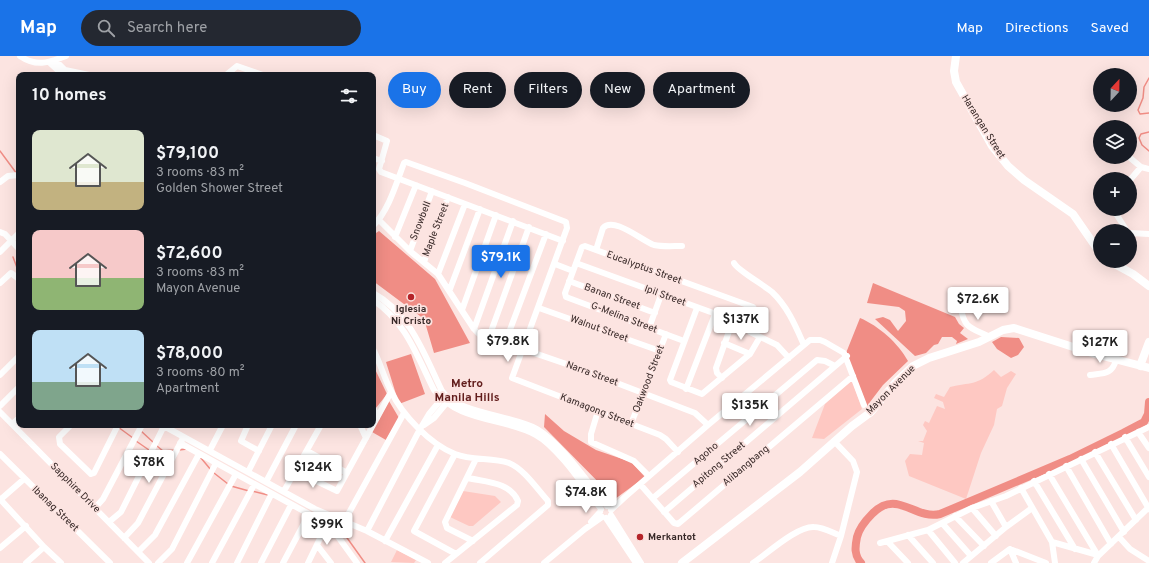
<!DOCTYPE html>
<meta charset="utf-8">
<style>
:root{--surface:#171b24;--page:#242831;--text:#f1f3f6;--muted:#9ea1a6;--accent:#1a73e8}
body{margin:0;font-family:Overpass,sans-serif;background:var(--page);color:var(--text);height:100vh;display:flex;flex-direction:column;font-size:15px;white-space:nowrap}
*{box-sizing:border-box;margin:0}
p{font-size:13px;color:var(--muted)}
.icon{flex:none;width:22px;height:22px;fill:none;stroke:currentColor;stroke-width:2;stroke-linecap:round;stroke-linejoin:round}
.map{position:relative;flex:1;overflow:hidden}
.details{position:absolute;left:16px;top:16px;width:360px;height:356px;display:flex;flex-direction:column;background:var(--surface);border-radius:8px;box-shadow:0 4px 16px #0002}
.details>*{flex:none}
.top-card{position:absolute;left:388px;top:16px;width:380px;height:36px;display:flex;gap:8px}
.needle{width:26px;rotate:22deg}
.fabs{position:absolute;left:1093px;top:12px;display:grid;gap:8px}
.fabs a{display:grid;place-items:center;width:44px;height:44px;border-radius:50%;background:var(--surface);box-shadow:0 4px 16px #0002;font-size:20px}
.price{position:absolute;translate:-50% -34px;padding:0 9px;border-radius:4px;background:#fff;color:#222;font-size:13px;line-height:26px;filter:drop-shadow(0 1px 2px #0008)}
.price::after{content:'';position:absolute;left:50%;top:24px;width:12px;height:9px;margin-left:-6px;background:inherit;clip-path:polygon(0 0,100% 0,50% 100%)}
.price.current{background:var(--accent);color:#fff}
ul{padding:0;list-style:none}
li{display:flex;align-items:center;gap:12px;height:100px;padding:0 16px}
li span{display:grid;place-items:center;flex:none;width:112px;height:80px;border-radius:8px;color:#555}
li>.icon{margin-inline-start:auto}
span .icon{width:48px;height:48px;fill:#fffc;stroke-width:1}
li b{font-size:17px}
h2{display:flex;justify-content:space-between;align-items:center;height:48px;padding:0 16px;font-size:17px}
.pill{padding:0 14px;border-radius:18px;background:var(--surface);box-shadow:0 4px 16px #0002;font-size:14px;line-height:36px}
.pill.current{background:var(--accent);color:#fff}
header{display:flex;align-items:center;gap:24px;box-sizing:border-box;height:56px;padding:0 20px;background:var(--accent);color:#fff}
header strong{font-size:19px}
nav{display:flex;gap:22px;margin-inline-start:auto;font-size:14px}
.search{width:280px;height:36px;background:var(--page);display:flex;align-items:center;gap:10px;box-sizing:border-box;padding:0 14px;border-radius:22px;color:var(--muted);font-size:15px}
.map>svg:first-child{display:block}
.green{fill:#fec8c2}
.forest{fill:#f08d85}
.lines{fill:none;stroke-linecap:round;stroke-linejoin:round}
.stream{stroke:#f08d85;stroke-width:1.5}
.river{stroke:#f08d85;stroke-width:8}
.minor{stroke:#fff;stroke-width:6}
.major{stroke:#fff;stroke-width:8}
.poi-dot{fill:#b52429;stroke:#fce4e1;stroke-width:1.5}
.labels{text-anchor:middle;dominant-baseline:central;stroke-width:3.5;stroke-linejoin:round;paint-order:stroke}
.street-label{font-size:10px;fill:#372827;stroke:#fce4e1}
.poi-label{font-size:10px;font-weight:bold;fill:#372827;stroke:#fce4e1}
.quarter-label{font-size:12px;font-weight:bold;fill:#621d1c;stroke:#fce4e1}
</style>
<header>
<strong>Map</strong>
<div class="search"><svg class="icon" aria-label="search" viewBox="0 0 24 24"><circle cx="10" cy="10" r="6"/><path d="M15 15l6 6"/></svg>Search here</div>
<nav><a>Map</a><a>Directions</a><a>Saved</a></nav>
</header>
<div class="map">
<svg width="1149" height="507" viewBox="0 0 1149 507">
<rect width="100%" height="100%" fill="#fce4e1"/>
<path class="green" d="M994 314 1001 321 1011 315 1016 318 1007 332 1002 350 997 353 994 369 981 397 966 443 909 420 905 405 910 398 922 399 924 387 918 385H923L927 375 923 369 925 365 929 367 937 350 945 353 943 346 934 342 936 338 944 341 950 331C970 326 977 330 994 314Z
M852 324 862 353 824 383 812 382 825 348Z
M463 435 495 440 501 446 473 470H469L450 461Z
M397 494 416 504 414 507 391 506Z"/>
<path class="forest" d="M379 175 435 223 470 287 434 297 424 263 373 225V179Z
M873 227 955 261 959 268 964 272 960 277 968 283 956 288 957 285 952 281H942L938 288 934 289 926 297 915 300 875 263 883 261 890 264 898 275 906 265 905 255 899 251 867 247Z
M860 262C879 270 898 287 908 305L883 329 867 350 846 297Z
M1001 281 1019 282 1024 291 1018 299 1011 302 997 293 992 286Z
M411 298 425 338 399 348 386 306Z
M373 309 387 338 376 352 373 343Z
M389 345 399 362 386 384 372 376Z
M545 358 564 375 596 394 631 406 645 421 615 443 544 371Z"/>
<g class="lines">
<path class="stream" d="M1149 22 1144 31 1143 42 1138 54 1140 58 1149 57
M1149 76 1141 78 1139 82 1142 89 1149 95
M0 95 17 118
M13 201 19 217
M118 371 133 382
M141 375 154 387
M136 385 149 394
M157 390 163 395 175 394
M179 394 187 393
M154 396 162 395
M201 402 211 414
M214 417 228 428
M231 430 249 435
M252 435 268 439
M321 463 331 468
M335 470 340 472 365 507"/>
<path class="river" d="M861 507C854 499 855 491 857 481 859 473 866 464 872 458 897 432 914 464 940 458L1070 403 1123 377 1144 366 1148 358 1149 346"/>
<path class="minor" d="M20 0C36 11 48 7 66 0
M55 4 65 14 89 19
M49 6 63 19
M226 19 237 10 263 19
M373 79 387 85 379 113 381 116 563 185
M1129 101 1141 111 1149 113
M373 102 382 105
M1130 124 1141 111
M0 126 8 120 19 119
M1113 153 1127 175
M379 164 410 195 438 218 474 273 479 278 575 311 695 357 708 369
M373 170C389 154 396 128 404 107L406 106 465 127 566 166 567 172 512 322 660 379 666 383 678 396
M0 176 5 178 19 193
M1130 177 1149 178
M395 181 416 129
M596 194 603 172C614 160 642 185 654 189 663 191 673 190 682 190
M410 195 432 135
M0 196 19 177
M424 206 448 141
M576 207 749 270 750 276 777 289 789 302
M734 207C737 214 764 229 772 236 788 251 796 271 804 289
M555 208 573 215
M438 218 465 148
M569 225 655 257
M0 227 11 217 19 223
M450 233 480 153
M373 237C411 258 424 298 442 335 458 358 512 359 537 373 562 388 588 427 607 450
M373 244C406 266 417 300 434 334 459 367 503 361 536 379 558 391 585 432 601 453
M539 252 660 295
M697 252 670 324 671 326 702 338 750 298 760 281
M961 252C964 273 972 272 990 281
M462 254 496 159
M649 272 661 239
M474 273 513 165
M489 281 529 171
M684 285 566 241 565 237 582 191 585 190 753 251 755 254 749 270
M505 287 546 178
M724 287 750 298
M373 293C380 306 384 322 391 335 402 359 430 388 455 398 472 405 492 401 509 407 524 413 537 433 548 445V449L480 507
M0 319 19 300
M1090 319C1103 317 1112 319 1116 304
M722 322 717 317 716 312 733 264
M686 333 715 258
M0 350 19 331
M373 351 377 362
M598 355 591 378V386L634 405 649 420
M0 356 149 507
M12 368 19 362
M631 368 666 278
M71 369 59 381 60 388 91 418 94 417 118 369
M162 369 315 453 367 475 428 507
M248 369 241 385 259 395
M360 369 366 382
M373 369 391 336
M424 369 434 362 448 345
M1138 376 1149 392
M1125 381 1149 421
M180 387 309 458 326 470 331 471
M1111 388 1149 453
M210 394 223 369
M307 395 347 417
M1095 396 1136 464
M0 398 110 507
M455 398 414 475 456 498
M1081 403 1124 476
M1066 410 1111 488
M296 415 337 435 373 369
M248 416 272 369
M1049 418 1097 498
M1034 425 1075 493
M266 426 296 369
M640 428 674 467 678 468 853 320
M1021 432 1052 486 1055 507
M284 435 321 369
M653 442 817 304 825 305 835 310
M0 443 44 491 61 507
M0 444 24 423
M991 445 1006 471
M95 452 103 443 142 369
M972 452 996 480
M611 454 625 441 708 369 810 284H820L825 286 844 297 864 349
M664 456 847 300
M611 459 641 507
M955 460 984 490
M606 462 636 507
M345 464 404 357
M109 466 121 456 164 370
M591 466 600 456
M942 467 971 500
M333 469 331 471 357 507
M928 474 955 507
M367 475 420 373 429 358 444 340
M908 479 933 507
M1119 481 1130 493 1149 505
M124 482 138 467 182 384
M385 485 438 389
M473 485 447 472 445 466 476 403
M888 486 908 507
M1052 486 1098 499
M880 487 928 474 972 452 1006 440 1149 371
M317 489 331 507
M0 492 26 470
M1010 493 1016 507
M138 496 155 479 199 398
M26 507 44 491
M158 507 172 493 216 407
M187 507 236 418
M212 507 254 429
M237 507 271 439
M261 507 291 449
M283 507 309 458
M308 507 326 470
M445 507 517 449 518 445C510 426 486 426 468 422
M544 507 585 473 602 461
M753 507C768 497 797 470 814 471 823 471 833 477 841 480
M832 507 841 480 857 416 853 405 834 385
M963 507 1006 471 1032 452
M991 507 1010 493 1046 507
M1094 507 1098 500 1149 451"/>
<path class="major" d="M956 0 954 15 956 26 992 90 1008 110 1024 124 1073 158 1100 197
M1109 205 1133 218 1149 230
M1140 310 1149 286
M682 507 800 416 852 370 871 356 895 327 913 310 929 302 979 286 1003 274 1014 272 1095 298 1149 312"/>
</g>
<g class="poi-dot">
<circle cx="411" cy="241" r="4"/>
<circle cx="640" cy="481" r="4"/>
</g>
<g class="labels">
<g class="street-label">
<text transform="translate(983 71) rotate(58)">Harangan Street</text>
<text transform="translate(421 165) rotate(-69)">Snowbell</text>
<text transform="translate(436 174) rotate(-69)">Maple Street</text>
<text transform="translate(644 212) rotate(20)">Eucalyptus Street</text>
<text transform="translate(665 240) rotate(20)">Ipil Street</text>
<text transform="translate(612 241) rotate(20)">Banan Street</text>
<text transform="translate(624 262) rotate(21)">G-Melina Street</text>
<text transform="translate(599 273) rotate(20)">Walnut Street</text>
<text transform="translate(592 318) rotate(20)">Narra Street</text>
<text transform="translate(649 323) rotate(-69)">Oakwood Street</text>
<text transform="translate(891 334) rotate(-45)">Mayon Avenue</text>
<text transform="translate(597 355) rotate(21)">Kamagong Street</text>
<text transform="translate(706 398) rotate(-40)">Agoho</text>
<text transform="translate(719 409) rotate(-40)">Apitong Street</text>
<text transform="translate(746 410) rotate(-40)">Alibangbang</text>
<text transform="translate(75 432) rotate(45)">Sapphire Drive</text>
<text transform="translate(55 453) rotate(44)">Ibanag Street</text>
</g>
<g class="poi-label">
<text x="411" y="253">Iglesia<tspan x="411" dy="12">Ni Cristo</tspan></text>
<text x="648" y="481" text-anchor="start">Merkantot</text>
</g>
<g class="quarter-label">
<text x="467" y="328">Metro<tspan x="467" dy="14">Manila Hills</tspan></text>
</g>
</g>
</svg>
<div class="fabs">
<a><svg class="needle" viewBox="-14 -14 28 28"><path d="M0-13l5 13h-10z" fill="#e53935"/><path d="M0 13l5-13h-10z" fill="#9ea1a6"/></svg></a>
<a><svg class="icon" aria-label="layers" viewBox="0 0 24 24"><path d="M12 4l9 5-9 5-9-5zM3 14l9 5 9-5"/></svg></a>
<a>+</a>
<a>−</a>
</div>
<b class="price current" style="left:501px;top:223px">$79.1K</b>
<b class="price" style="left:978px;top:265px">$72.6K</b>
<b class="price" style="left:741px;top:285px">$137K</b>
<b class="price" style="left:508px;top:307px">$79.8K</b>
<b class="price" style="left:1100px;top:308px">$127K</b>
<b class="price" style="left:750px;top:371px">$135K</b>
<b class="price" style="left:149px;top:428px">$78K</b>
<b class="price" style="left:313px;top:433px">$124K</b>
<b class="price" style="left:586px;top:458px">$74.8K</b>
<b class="price" style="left:327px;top:490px">$99K</b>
<div class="top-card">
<a class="pill current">Buy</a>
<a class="pill">Rent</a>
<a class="pill">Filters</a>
<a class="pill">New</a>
<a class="pill">Apartment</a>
</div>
<section class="details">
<h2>10 homes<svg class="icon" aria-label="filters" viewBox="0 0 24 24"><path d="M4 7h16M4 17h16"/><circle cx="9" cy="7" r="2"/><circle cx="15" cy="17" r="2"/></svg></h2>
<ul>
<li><span style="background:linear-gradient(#dfe7d0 65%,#c2b280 0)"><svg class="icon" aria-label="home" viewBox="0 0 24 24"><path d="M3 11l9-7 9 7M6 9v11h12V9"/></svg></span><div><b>$79,100</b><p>3 rooms · 83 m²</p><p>Golden Shower Street</p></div></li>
<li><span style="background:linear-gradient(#f6c9c9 60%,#8fb573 0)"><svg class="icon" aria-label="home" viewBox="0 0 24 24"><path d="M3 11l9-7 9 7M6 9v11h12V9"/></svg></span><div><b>$72,600</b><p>3 rooms · 83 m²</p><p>Mayon Avenue</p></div></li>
<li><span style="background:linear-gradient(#bfe0f5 65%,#7fa58c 0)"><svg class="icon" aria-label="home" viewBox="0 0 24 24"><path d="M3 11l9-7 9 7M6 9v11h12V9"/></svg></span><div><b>$78,000</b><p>3 rooms · 80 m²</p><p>Apartment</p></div></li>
</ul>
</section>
</div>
